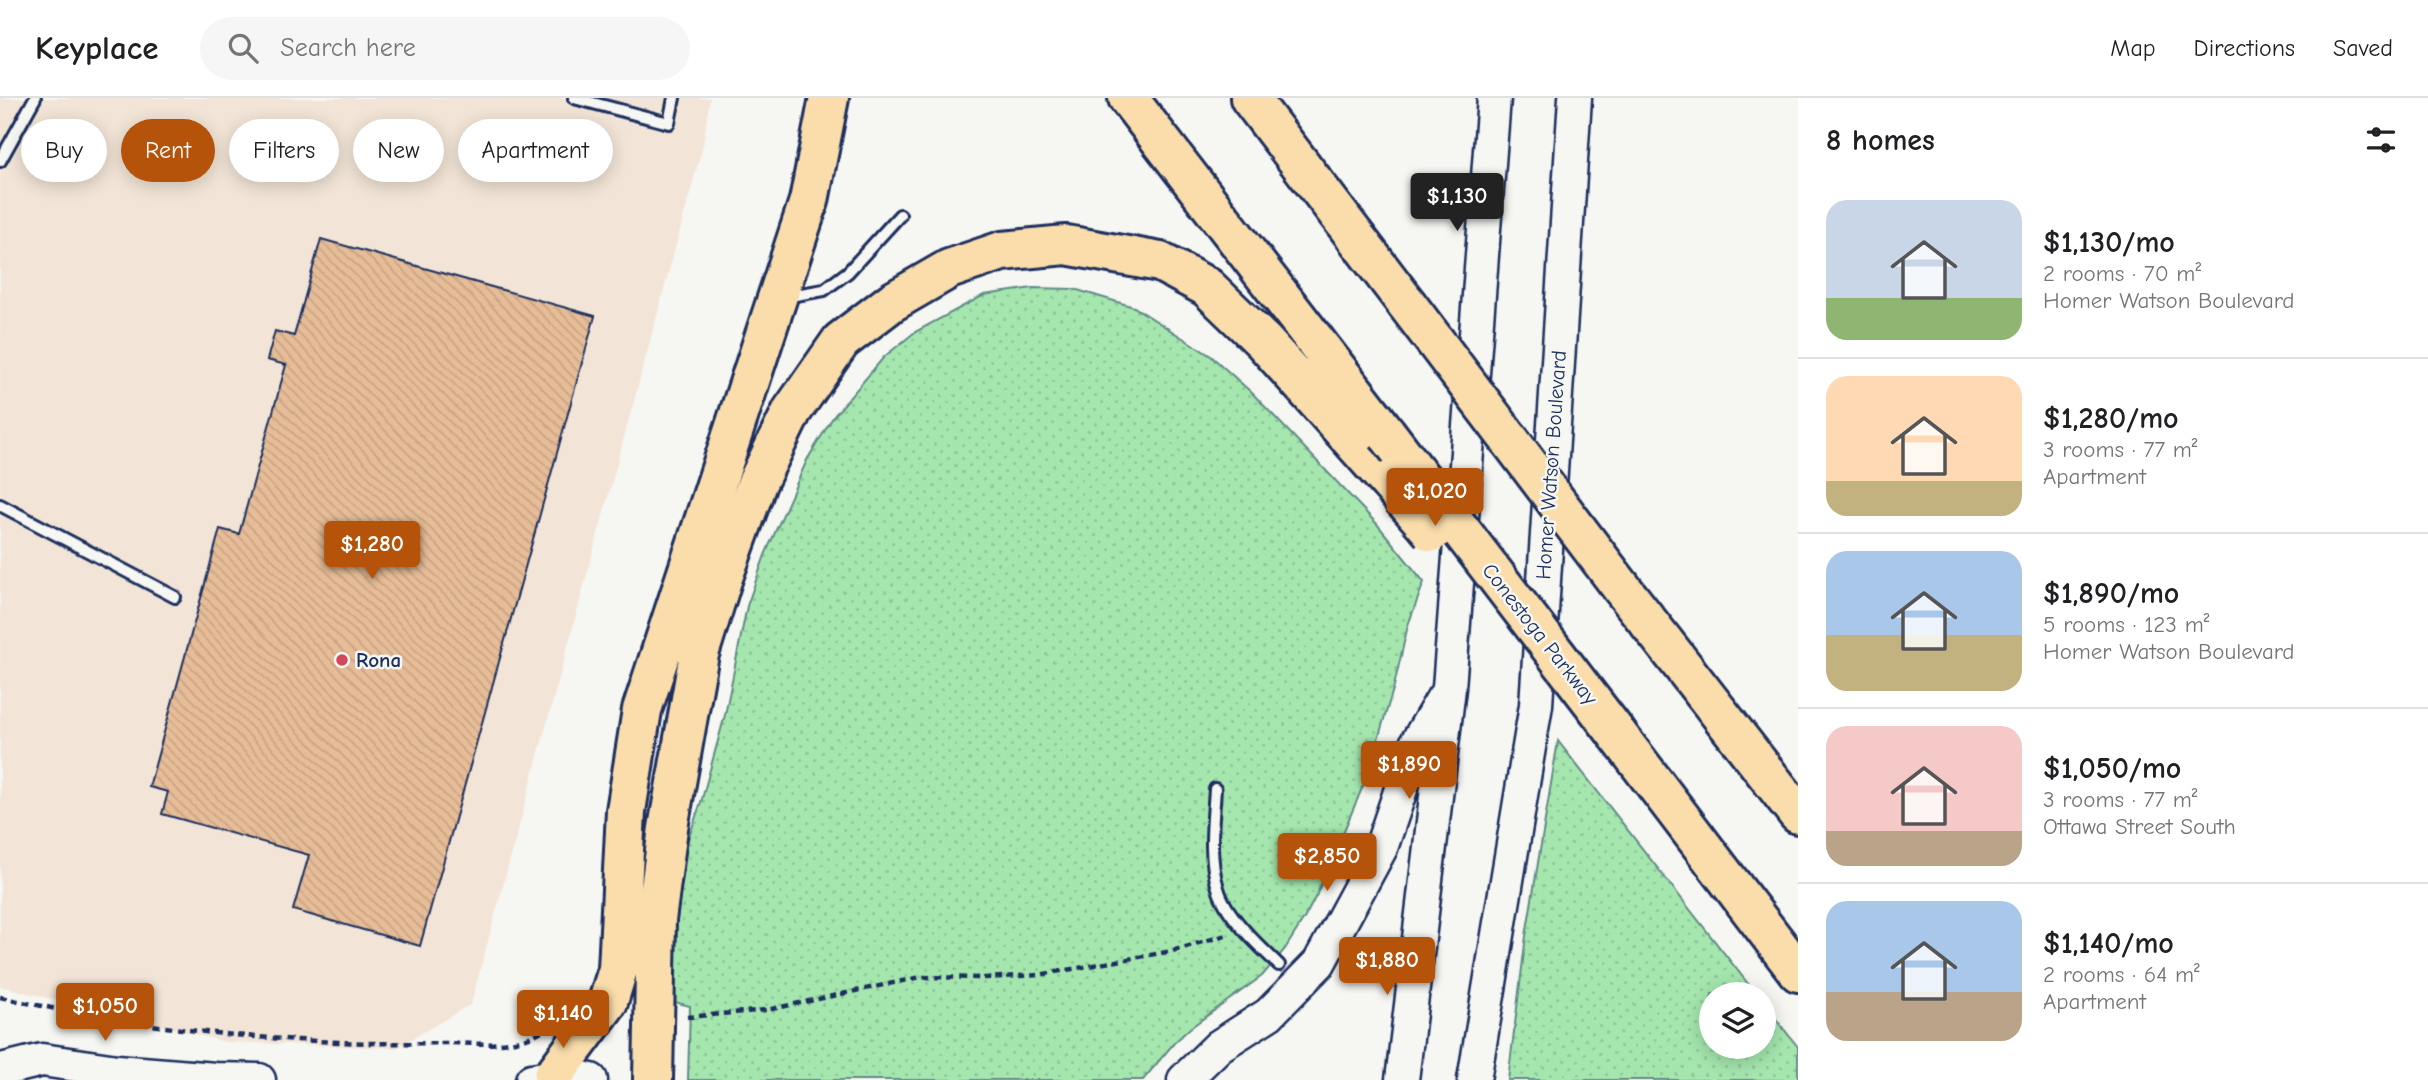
<!DOCTYPE html>
<meta charset="utf-8">
<style>
:root{--surface:#fff;--page:#f6f6f6;--text:#202124;--muted:#757577;--line:#e0e0e0;--accent:#b45309}
body{margin:0;font-family:"Comic Neue",sans-serif;background:var(--page);color:var(--text);height:100vh;display:flex;flex-direction:column;font-size:26px;white-space:nowrap}
*{box-sizing:border-box;margin:0}
p{font-size:23px;color:var(--muted)}
.icon{flex:none;width:38px;height:38px;fill:none;stroke:currentColor;stroke-width:2;stroke-linecap:round;stroke-linejoin:round}
.map{position:relative;flex:1;overflow:hidden}
.side{display:flex;flex-direction:column;background:var(--surface);width:630px}
.side>*{flex:none}
.banner{position:absolute;left:21px;top:21px;width:665px;height:63px;display:flex;gap:14px}
.buttons{position:absolute;left:1699px;top:884px;display:grid;gap:14px}
.buttons a{display:grid;place-items:center;width:77px;height:77px;border-radius:50%;background:var(--surface);box-shadow:0 4px 18px #0003;font-size:35px}
.price{position:absolute;translate:-50% -60px;padding:0 16px;border-radius:7px;background:var(--accent);color:#fff;font-size:23px;line-height:46px;filter:drop-shadow(0 2px 4px #0008)}
.price::after{content:'';position:absolute;left:50%;top:42px;width:21px;height:16px;margin-left:-10px;background:inherit;clip-path:polygon(0 0,100% 0,50% 100%)}
.price.selected{background:#222;color:#fff}
ul{padding:0;list-style:none}
li{display:flex;align-items:center;gap:21px;height:175px;padding:0 28px}
li+li{border-top:2px solid var(--line)}
li span{display:grid;place-items:center;flex:none;width:196px;height:140px;border-radius:21px;color:#555}
li>.icon{margin-inline-start:auto}
span .icon{width:84px;height:84px;fill:#fffc;stroke-width:1}
li b{font-size:30px}
h2{display:flex;justify-content:space-between;align-items:center;height:84px;padding:0 28px;font-size:30px}
.tag{padding:0 24px;border-radius:32px;background:var(--surface);box-shadow:0 4px 18px #0003;font-size:24px;line-height:63px}
.tag.selected{background:var(--accent);color:#fff}
header{display:flex;align-items:center;gap:42px;box-sizing:border-box;height:98px;padding:0 35px;background:var(--surface);border-bottom:2px solid var(--line)}
header strong{font-size:33px}
nav{display:flex;gap:38px;margin-inline-start:auto;font-size:24px}
.search{width:490px;height:63px;background:var(--page);display:flex;align-items:center;gap:18px;box-sizing:border-box;padding:0 24px;border-radius:38px;color:var(--muted);font-size:26px}
main{display:flex;flex:1;min-height:0}
.map>svg:first-child{display:block}
.built{fill:#f2e5d7}
.grass{fill:url(#grass-dots);stroke:#608a86;stroke-width:2}
.building{fill:url(#building-back-hatch);stroke:#1b2f5e;stroke-width:2}
.lines{fill:none;stroke-linecap:round;stroke-linejoin:round}
.service-casing{stroke:#1b2f5e;stroke-width:16}
.secondary-casing{stroke:#1b2f5e;stroke-width:37}
.motorway-casing{stroke:#1b2f5e;stroke-width:44}
.path{stroke:#1b2f5e;stroke-width:4.5;stroke-dasharray:7 5;stroke-linecap:butt}
.service{stroke:#f6f6f2;stroke-width:10}
.secondary{stroke:#f6f6f2;stroke-width:32}
.motorway{stroke:#faddab;stroke-width:38}
.motorway-bridge-casing{stroke:#1b2f5e;stroke-width:44;stroke-linecap:butt}
.motorway-bridge{stroke:#faddab;stroke-width:38}
.poi-dot{fill:#d1495b;stroke:#f6f6f2;stroke-width:2.5}
.labels{text-anchor:middle;dominant-baseline:central;stroke-width:5;stroke-linejoin:round;paint-order:stroke}
.street-label{font-size:21px;fill:#1b2f5e;stroke:#f6f6f2}
.poi-label{font-size:21px;font-weight:bold;fill:#1b2f5e;stroke:#f6f6f2;text-anchor:start}
</style>
<header>
<strong>Keyplace</strong>
<div class="search"><svg class="icon" aria-label="search" viewBox="0 0 24 24"><circle cx="10" cy="10" r="6"/><path d="M15 15l6 6"/></svg>Search here</div>
<nav><a>Map</a><a>Directions</a><a>Saved</a></nav>
</header>
<main>
<div class="map">
<svg width="1798" height="982" viewBox="0 0 1798 982">
<defs>
<pattern id="grass-dots" width="8" height="8" patternUnits="userSpaceOnUse" patternTransform="scale(1.75)"><rect width="8" height="8" fill="#a5e6ae"/><path d="M2 2h.1M6 6h.1" fill="none" stroke="#8dc698" stroke-width="1.8" stroke-linecap="round"/></pattern>
<pattern id="building-back-hatch" width="6" height="6" patternUnits="userSpaceOnUse" patternTransform="scale(1.75)"><rect width="6" height="6" fill="#e7bd97"/><path d="M-1 5l2 2M0 0l6 6M5-1l2 2" fill="none" stroke="#c6a385"/></pattern>
</defs>
<rect width="100%" height="100%" fill="#f6f6f2"/>
<filter id="ink" filterUnits="userSpaceOnUse"><feTurbulence type="fractalNoise" baseFrequency=".0143" numOctaves="2"/><feDisplacementMap in="SourceGraphic" scale="14" xChannelSelector="R" yChannelSelector="G"/><feConvolveMatrix kernelMatrix="1 2 1 2 8 2 1 2 1" color-interpolation-filters="sRGB"/></filter>
<g filter="url(#ink)">
<path class="built" d="M0 0H710L703 47 471 906 396 950 226 944 0 888Z"/>
<path class="grass" d="M1033 190 1074 191 1134 209 1211 258 1252 295 1377 426 1424 484 1408 527 1394 588 1366 681 1317 796 1305 819 1285 851 1262 878 1190 930 1174 945 1143 982H688L690 908 670 903 679 785 688 742 702 701 725 617 747 508 765 457 807 362 833 319 884 259 915 234 984 197Z
M1558 643 1756 896H1712V948H1764V906L1798 949V982H1508L1526 838Z"/>
<path class="building" d="M321 141 595 218 420 848 293 812 309 757 162 716 168 694 149 689 220 431 239 436 286 267 267 262 275 233 294 238Z"/>
<g class="lines">
<defs>
<path id="service" d="M574 0 669 25 674 0
M0 63 35 0
M784 199 824 192 848 174 900 117
M0 407 175 499
M1215 691C1213 723 1208 758 1218 790 1225 817 1259 848 1279 867"/>
<path id="secondary" d="M1 972 42 962 117 973 215 981 259 982
M532 982C552 978 572 976 591 982
M1184 982 1219 948 1269 916 1319 865 1381 750 1417 644 1443 600
M1402 982 1449 590 1494 0
M1474 982 1536 607 1575 0"/>
<path id="motorway" d="M1128 0 1387 336
M1250 0 1406 205
M1621 489 1798 716
M1617 636 1798 874
M553 978 608 904 618 871 626 713 642 612 809 103 829 0
M653 982 656 822 668 730 699 556 722 482 757 385 792 313 841 243 892 204 949 171 1002 153 1066 147 1160 164 1207 189 1264 244 1388 383"/>
</defs>
<use href="#service" class="service-casing"/>
<use href="#secondary" class="secondary-casing"/>
<use href="#motorway" class="motorway-casing"/>
<path class="path" d="M0 899C145 932 294 948 443 945 476 945 518 951 546 930
M687 919 767 912 921 879 984 880 1039 877 1172 853 1226 837"/>
<use href="#service" class="service"/>
<use href="#secondary" class="secondary"/>
<use href="#motorway" class="motorway"/>
<defs>
<path id="motorway-bridge" d="M1406 205 1621 489
M1387 336 1617 636
M1388 383 1432 434"/>
</defs>
<use href="#motorway-bridge" class="motorway-bridge-casing"/>
<use href="#motorway-bridge" class="motorway-bridge"/>
</g>
</g>
<circle class="poi-dot" cx="342" cy="562" r="7"/>
<g class="labels">
<g class="street-label">
<text transform="translate(1551 367) rotate(-86)">Homer Watson Boulevard</text>
<text transform="translate(1540 536) rotate(52)">Conestoga Parkway</text>
</g>
<g class="poi-label">
<text x="356" y="562">Rona</text>
</g>
</g>
</svg>
<div class="buttons">
<a><svg class="icon" aria-label="layers" viewBox="0 0 24 24"><path d="M12 4l9 5-9 5-9-5zM3 14l9 5 9-5"/></svg></a>
</div>
<b class="price selected" style="left:1457px;top:135px">$1,130</b>
<b class="price" style="left:1435px;top:430px">$1,020</b>
<b class="price" style="left:372px;top:483px">$1,280</b>
<b class="price" style="left:1409px;top:703px">$1,890</b>
<b class="price" style="left:1327px;top:795px">$2,850</b>
<b class="price" style="left:1387px;top:899px">$1,880</b>
<b class="price" style="left:105px;top:945px">$1,050</b>
<b class="price" style="left:563px;top:952px">$1,140</b>
<div class="banner">
<a class="tag">Buy</a>
<a class="tag selected">Rent</a>
<a class="tag">Filters</a>
<a class="tag">New</a>
<a class="tag">Apartment</a>
</div>
</div>
<section class="side">
<h2>8 homes<svg class="icon" aria-label="filters" viewBox="0 0 24 24"><path d="M4 7h16M4 17h16"/><circle cx="9" cy="7" r="2"/><circle cx="15" cy="17" r="2"/></svg></h2>
<ul>
<li><span style="background:linear-gradient(#c9d6e8 70%,#8fb573 0)"><svg class="icon" aria-label="home" viewBox="0 0 24 24"><path d="M3 11l9-7 9 7M6 9v11h12V9"/></svg></span><div><b>$1,130/mo</b><p>2 rooms · 70 m²</p><p>Homer Watson Boulevard</p></div></li>
<li><span style="background:linear-gradient(#ffd9b3 75%,#c2b280 0)"><svg class="icon" aria-label="home" viewBox="0 0 24 24"><path d="M3 11l9-7 9 7M6 9v11h12V9"/></svg></span><div><b>$1,280/mo</b><p>3 rooms · 77 m²</p><p>Apartment</p></div></li>
<li><span style="background:linear-gradient(#a9c7e8 60%,#c2b280 0)"><svg class="icon" aria-label="home" viewBox="0 0 24 24"><path d="M3 11l9-7 9 7M6 9v11h12V9"/></svg></span><div><b>$1,890/mo</b><p>5 rooms · 123 m²</p><p>Homer Watson Boulevard</p></div></li>
<li><span style="background:linear-gradient(#f6c9c9 75%,#b9a48a 0)"><svg class="icon" aria-label="home" viewBox="0 0 24 24"><path d="M3 11l9-7 9 7M6 9v11h12V9"/></svg></span><div><b>$1,050/mo</b><p>3 rooms · 77 m²</p><p>Ottawa Street South</p></div></li>
<li><span style="background:linear-gradient(#a9c7e8 65%,#b9a48a 0)"><svg class="icon" aria-label="home" viewBox="0 0 24 24"><path d="M3 11l9-7 9 7M6 9v11h12V9"/></svg></span><div><b>$1,140/mo</b><p>2 rooms · 64 m²</p><p>Apartment</p></div></li>
</ul>
</section>
</main>
